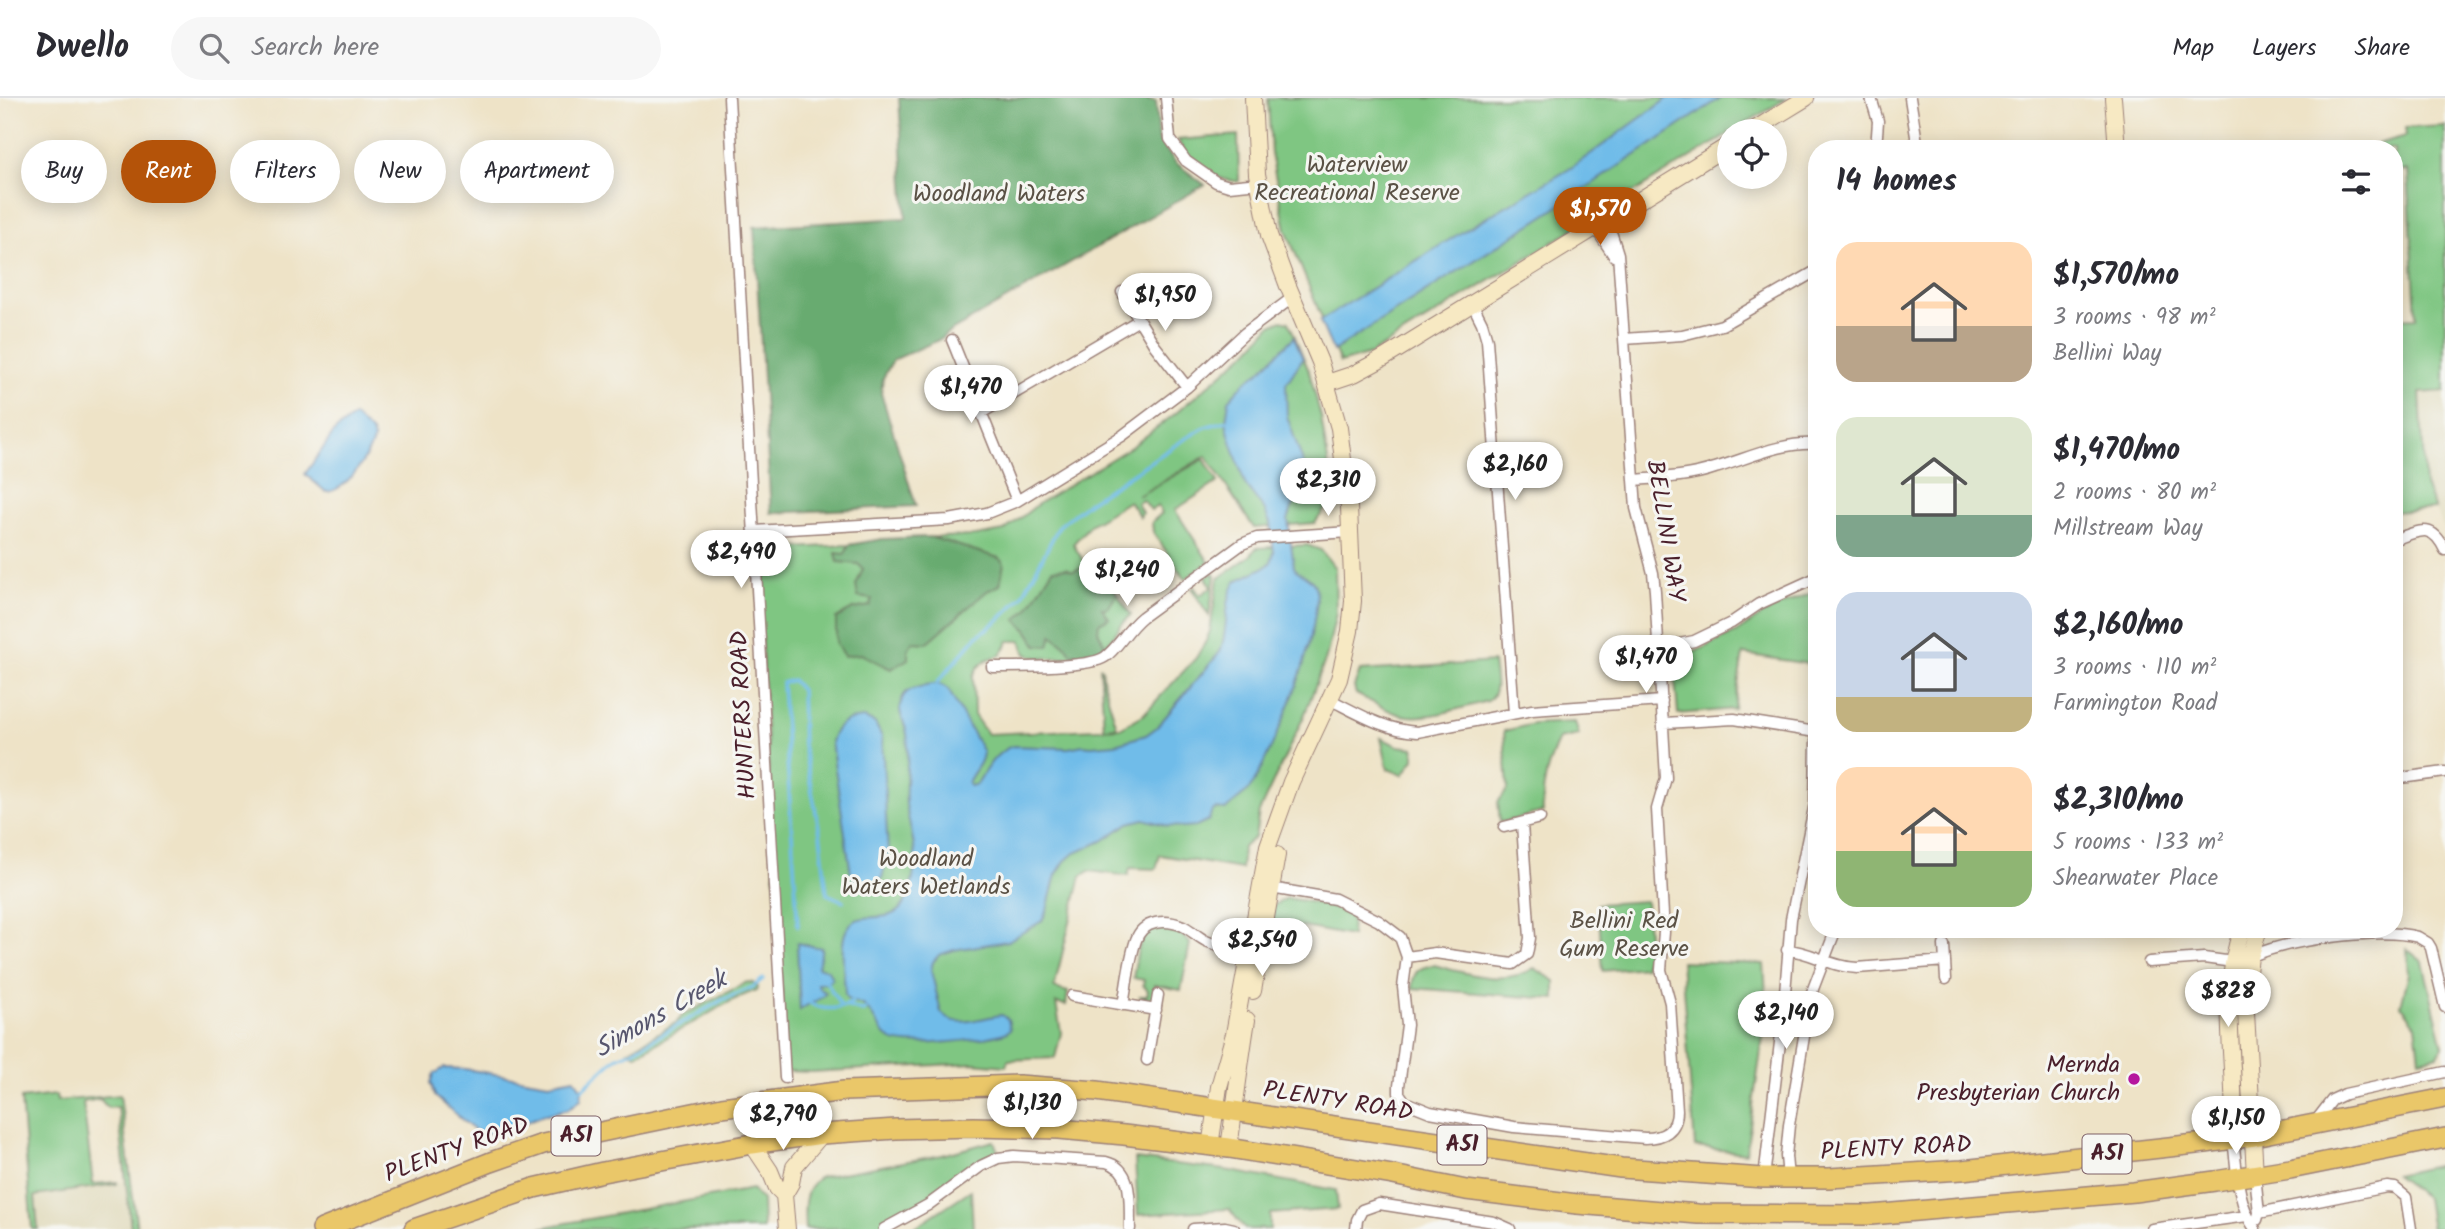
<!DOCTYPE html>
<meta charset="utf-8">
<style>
:root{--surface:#fff;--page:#f7f7f7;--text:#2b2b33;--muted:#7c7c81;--line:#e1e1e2;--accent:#b45309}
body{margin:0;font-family:Kalam,sans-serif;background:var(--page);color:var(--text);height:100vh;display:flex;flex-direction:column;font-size:26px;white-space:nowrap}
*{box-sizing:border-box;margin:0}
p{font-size:23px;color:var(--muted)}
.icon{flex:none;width:38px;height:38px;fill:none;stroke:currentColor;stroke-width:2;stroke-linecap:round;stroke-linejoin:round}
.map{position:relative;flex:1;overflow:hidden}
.panel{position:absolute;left:1808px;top:42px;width:595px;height:798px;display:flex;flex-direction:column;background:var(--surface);border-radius:28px;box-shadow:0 4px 18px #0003}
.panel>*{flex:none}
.guide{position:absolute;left:21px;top:42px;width:665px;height:63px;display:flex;gap:14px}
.controls{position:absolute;left:1717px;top:21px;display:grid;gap:14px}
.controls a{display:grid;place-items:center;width:70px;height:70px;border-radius:50%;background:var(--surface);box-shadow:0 4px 18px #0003;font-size:35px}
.price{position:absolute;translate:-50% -60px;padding:0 16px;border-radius:24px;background:#fff;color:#222;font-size:23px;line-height:46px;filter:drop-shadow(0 2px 4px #0008)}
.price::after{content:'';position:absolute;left:50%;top:42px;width:21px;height:16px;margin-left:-10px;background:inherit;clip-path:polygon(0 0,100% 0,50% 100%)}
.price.active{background:var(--accent);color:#fff}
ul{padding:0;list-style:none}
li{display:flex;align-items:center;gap:21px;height:175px;padding:0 28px}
li span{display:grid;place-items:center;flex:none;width:196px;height:140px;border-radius:21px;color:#555}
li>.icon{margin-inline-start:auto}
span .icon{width:84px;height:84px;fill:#fffc;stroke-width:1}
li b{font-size:30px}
h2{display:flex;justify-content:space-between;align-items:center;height:84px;padding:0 28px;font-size:30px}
.chip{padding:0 24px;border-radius:32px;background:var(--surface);box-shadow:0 4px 18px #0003;font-size:24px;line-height:63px}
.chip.active{background:var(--accent);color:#fff}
header{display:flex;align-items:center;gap:42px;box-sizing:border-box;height:98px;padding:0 35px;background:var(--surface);border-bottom:2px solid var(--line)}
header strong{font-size:33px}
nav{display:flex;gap:38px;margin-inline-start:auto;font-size:24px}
.search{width:490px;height:63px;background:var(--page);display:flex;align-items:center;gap:18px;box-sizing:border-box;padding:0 24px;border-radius:38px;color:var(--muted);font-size:26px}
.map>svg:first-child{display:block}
.built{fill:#dfd8b7}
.green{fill:#7fc682;stroke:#647256;stroke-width:2}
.forest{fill:#67ab70;stroke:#58654e;stroke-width:2}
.water{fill:#6fbce9;stroke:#5c6e8a;stroke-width:2}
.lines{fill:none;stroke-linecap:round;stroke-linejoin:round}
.stream{stroke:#6fbce9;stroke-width:3.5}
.street-casing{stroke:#9c8179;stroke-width:13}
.secondary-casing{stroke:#9c8179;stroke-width:18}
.highway-casing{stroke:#9c8179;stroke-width:22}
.street{stroke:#fff;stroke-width:10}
.secondary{stroke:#f7e9c3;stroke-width:16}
.highway{stroke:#eac769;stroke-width:19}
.poi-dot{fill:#b5179e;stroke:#f6f6f2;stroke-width:2.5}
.labels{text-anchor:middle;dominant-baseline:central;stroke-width:6;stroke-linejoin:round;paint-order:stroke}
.shield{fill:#f6f6f2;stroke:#7e6067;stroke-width:2}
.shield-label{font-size:23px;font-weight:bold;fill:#4a1f2b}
.park-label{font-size:24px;fill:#5a5145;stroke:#f6f6f2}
.street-label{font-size:24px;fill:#4a1f2b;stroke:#f6f6f2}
.poi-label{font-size:24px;fill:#4a1f2b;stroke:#f6f6f2;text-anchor:end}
.water-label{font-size:26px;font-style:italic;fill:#57566e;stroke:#f6f6f2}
</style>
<header>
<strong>Dwello</strong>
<div class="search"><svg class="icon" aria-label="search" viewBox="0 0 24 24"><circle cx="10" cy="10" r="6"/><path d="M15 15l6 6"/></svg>Search here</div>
<nav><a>Map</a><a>Layers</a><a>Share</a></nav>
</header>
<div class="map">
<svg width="2445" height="1131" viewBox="0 0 2445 1131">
<rect width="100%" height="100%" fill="#f6f6f2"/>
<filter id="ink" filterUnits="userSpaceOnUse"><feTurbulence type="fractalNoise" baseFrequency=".0143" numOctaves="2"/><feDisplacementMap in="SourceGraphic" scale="14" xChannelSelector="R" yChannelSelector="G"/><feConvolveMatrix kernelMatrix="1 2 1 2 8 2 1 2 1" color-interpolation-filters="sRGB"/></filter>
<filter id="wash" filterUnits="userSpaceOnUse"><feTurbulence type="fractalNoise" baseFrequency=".00686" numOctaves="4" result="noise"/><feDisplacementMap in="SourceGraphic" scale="28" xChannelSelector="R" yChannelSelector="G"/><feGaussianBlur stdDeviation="1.57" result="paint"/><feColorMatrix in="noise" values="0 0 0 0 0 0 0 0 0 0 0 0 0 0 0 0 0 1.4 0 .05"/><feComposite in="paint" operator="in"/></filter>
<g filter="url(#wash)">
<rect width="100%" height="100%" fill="#eee3c7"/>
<path class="built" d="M2445 293V432L2425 388 2420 294Z
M131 1082 137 1131H32L29 1098Z"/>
<path class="green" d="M1268 0H1787L1733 33H1729V36L1370 256 1340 265 1286 132 1271 56Z
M2445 28V293L2420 295 2425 388 2435 411 2394 414V221L2416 220 2408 72 2394 73V51H2359L2406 38 2405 30Z
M1238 37 1239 83C1217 85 1186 62 1178 42Z
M1282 222 1289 224 1309 273 1321 319 1328 363 1330 404 1315 425 1254 430 1206 358 1138 398 1204 361 1218 384 1175 412 1209 464 1185 481 1153 434 1152 424 1162 415 1158 408 1151 412 1143 402 1137 405 1142 415 1140 419 1129 403 1090 427 1073 446 1087 469 1096 464 1131 517C1120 525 1116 537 1106 547 1094 559 1041 564 1026 556L1021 543H1009L1001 557 986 562 977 570 973 578 974 617 987 636 1120 630 1143 617 1196 560 1206 543 1210 533 1218 481 1251 457 1256 450 1307 447 1321 452 1335 470 1336 515 1327 557 1304 618 1259 714 1255 739 1243 749 1241 771 1160 757 1156 771 1130 770 1128 778 1089 773 1081 778 1054 890 1068 894 1066 907 1056 905 1061 935 1055 960 1008 962 1006 968 973 965 811 974 786 973 756 452 849 447 903 440 976 438 1004 433 1038 406 1134 347 1176 315 1249 252 1271 227Z
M1213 475 1215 478 1209 518 1192 491 1194 489 1200 497 1212 489 1206 479Z
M1816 493V567L1743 556 1734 611 1678 616 1674 569 1679 561 1735 535 1770 512Z
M1493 564C1494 578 1500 594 1488 603 1462 609 1427 623 1401 617 1384 612 1371 603 1356 596L1354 589 1360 573Z
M1100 569 1102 570 1104 587 1117 629 1104 630Z
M1575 624 1579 637 1559 641C1548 665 1541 687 1543 714 1528 716 1516 723 1500 724L1498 704 1508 691 1504 633 1533 626Z
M1381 640 1398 648 1414 650V661L1403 677 1388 671Z
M1287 800 1322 806 1352 817 1351 838 1272 823 1274 807Z
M1646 803 1648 838 1645 869 1603 873 1598 806Z
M1159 828C1177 829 1178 833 1190 845L1181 892 1155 887 1153 904 1139 898H1147L1148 893 1143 887 1144 882 1133 880C1137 859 1136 836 1159 828Z
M2407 851 2423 864 2443 948 2438 957 2420 961 2416 927 2401 907 2409 876Z
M1681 863 1764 866 1767 912 1746 1055 1695 1049Z
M1434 867C1466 875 1504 889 1534 870L1555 883V901L1412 890C1413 874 1418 869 1434 867Z
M747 884 753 885 758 889 756 892 733 902 636 957 628 953 677 924 683 917Z
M56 997 57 1003 120 997 137 1131H131L118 1009 108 1010 100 1001 83 1004 93 1086 117 1084V1086L35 1098 38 1131H32L21 1001Z
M994 1043 998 1054 985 1059 927 1101 876 1130 805 1131C804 1112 802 1090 820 1079L942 1057Z
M1135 1061 1225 1072 1336 1092 1338 1111 1270 1116V1131H1245L1229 1111 1138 1117Z
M2445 1066V1131H2431L2426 1100 2395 1077Z
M752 1091 762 1102 763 1131H534Z
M971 1092 973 1131H912Z"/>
<path class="forest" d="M899 0H1148V2L1156 3 1159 42 1176 65 1205 87 946 236 941 241 893 262 883 280 881 295 916 408 771 415 754 129 906 120Z
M930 439 999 460 1004 465 1000 487 987 493 927 545 913 544 908 551V561L891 571 861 556 844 558 836 546V520L853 511 870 508 872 501 858 499 856 487 863 471 858 466 838 464 836 455 845 456 849 447 882 441Z
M1096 464 1117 496 1108 510H1102L1109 520 1099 525 1098 533 1106 549 1089 558 1071 555 1067 549 1052 537 1049 548 1037 547 1027 532 1016 522 1027 512 1053 471 1066 470 1073 473Z"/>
<path class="water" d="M1668 0H1721L1544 118 1333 253 1320 223 1465 132 1571 70Z
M1294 239 1303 260 1286 286 1287 318 1307 376V384L1292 410 1288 422 1294 469C1299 477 1309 477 1314 486 1320 499 1315 515 1313 528 1302 585 1279 634 1254 685L1246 695 1225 712 1215 711 1211 715 1209 722 1196 728 1184 729 1168 728 1144 721 1129 725 1102 743 1073 756 1065 763 1056 777 1047 812 1042 823 1008 843 954 852 939 857 933 864 931 872 941 914C954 933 984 918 1002 917L1008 921 1010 931 1007 934C991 942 903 951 890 941 878 932 874 916 863 907 859 905 852 904 848 902L845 897C845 881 839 846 846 833 862 799 908 851 915 764 916 745 908 725 906 706 904 683 910 659 907 636 905 623 896 615 902 601 906 591 914 591 923 588 933 585 939 584 948 591L983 654C983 666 972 674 968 685L970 688 977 686C986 671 996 653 1013 648L1068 650 1083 647 1091 648 1115 646 1146 637 1157 629 1220 554C1229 531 1223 504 1236 483L1267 468 1271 464 1274 454 1270 425 1265 413 1245 386 1229 337 1226 323 1229 302 1245 284 1260 273Z
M354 318 372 335 374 341C367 360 347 393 326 394L305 376 335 333Z
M864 620 875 625 882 639 888 756 882 780C871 790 857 792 851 776L831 644C836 626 846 621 864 620Z
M797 845 822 850 818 869 828 872 832 880 827 885 818 886 819 890 826 895C819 904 808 905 800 912Z
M444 970 465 971 549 985 574 980 582 991 581 1001 568 1011 543 1017 521 1026 491 1035 475 1033 435 998 431 985 434 976Z"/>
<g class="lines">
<path class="stream" d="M937 585 976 539 1000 521 1022 499 1059 428 1089 404 1185 341 1205 329 1226 323
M798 828 782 585 792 582 801 592 803 647 820 735 827 796 843 803
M827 885 841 908
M810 905C822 913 841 912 852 904
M845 908 863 913 866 911
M582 991 616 960 633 953 722 902 753 889 763 881"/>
</g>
</g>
<g filter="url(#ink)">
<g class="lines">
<defs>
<path id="street" d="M729 0 785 980
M1166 0 1170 41 1186 63 1216 84 1229 88 1259 85
M1871 0 1878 23 1876 51
M1910 0 1918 51
M1595 129 1614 158
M1122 194 1155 248 1187 289
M1472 205 1482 225 1487 242 1514 615
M1624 241 1682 237 1722 227 1816 173
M952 242 1017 403
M983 314 1139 222
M1634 382C1661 380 1689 379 1715 370 1749 360 1781 344 1816 346
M754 433 949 422 987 415 1017 403 1122 338 1187 289 1245 235 1292 200
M2399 440C2423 431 2433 427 2445 452
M1659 550 1694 543 1731 525 1759 506 1816 480
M992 569C1015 569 1089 570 1105 559 1118 550 1127 531 1142 519L1242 446 1257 440 1350 434
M1331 602C1359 616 1385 632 1417 634L1532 612 1662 603
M1664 625 1734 621 1816 634
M2394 681 2445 674
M1504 729 1540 720
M1271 790 1335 801 1379 823 1400 839 1407 859 1403 889 1407 927 1399 988V995L1405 1004 1430 1014 1514 1029 1645 1040C1663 1040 1677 1033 1677 1013L1670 905 1661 872 1664 834 1657 711 1666 680 1655 493 1653 475 1636 410 1618 156 1612 137 1603 125
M1944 847 1946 881
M1787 852C1811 853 1830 869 1857 870L1945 863
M1407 859 1435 855 1513 866 1527 856 1530 840 1522 726
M2250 859C2286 842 2379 829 2418 839L2428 845 2431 850 2445 909
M2149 864 2204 860 2233 864
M1072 898 1156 912
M1123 907C1127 886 1129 862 1136 842 1143 822 1166 821 1183 828 1191 832 1198 839 1206 843 1218 849 1235 849 1249 852
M1147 962 1158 897
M2315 1024 2332 1002 2345 996 2445 974
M2233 1041C2237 1071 2237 1105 2255 1131
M2255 1077 2259 1115 2257 1122
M1764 1080 1783 919 1791 821 1815 705 1816 642
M1788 1080 1786 1058 1789 1027 1808 915 1813 891 1836 831
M2259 1115 2387 1089 2395 1090 2406 1099 2411 1131
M884 1131 928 1107 981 1068 998 1060 1014 1058 1106 1064C1135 1071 1129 1107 1130 1131
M1193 1131 1225 1129 1234 1131
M1356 1131 1357 1122 1362 1112 1379 1106 1494 1124 1510 1131
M2152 1131 2247 1118"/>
<path id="secondary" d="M2113 0 2117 51
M1752 33 1806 0
M1327 285 1354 276 1384 260 1729 47
M1253 893 1277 757
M2233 1041C2238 971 2217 899 2242 831
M752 1046 770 1073 777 1090 784 1097
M1210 1048 1219 989 1234 936 1268 748 1291 684 1339 581 1350 533 1353 503 1349 409 1339 330 1320 264 1288 188 1269 137 1257 76 1253 0
M1229 1050C1235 1007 1240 965 1247 922
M2255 1077 2245 896 2250 859 2259 831
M787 1131 784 1097 791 1085 794 1069 822 1036"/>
<path id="highway" d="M322 1131 491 1064 543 1046 722 1009 844 993 1019 987 1097 993 1621 1070 1764 1080H1829L1962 1072 2205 1045 2254 1038 2445 1000
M414 1131 534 1090 603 1074 752 1046 822 1036 896 1031 974 1029 1059 1031 1124 1037 1229 1050 1393 1077 1466 1092 1577 1106 1698 1116 1871 1117 2134 1094 2215 1083 2290 1071 2445 1040"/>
</defs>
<use href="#street" class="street-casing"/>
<use href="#secondary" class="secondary-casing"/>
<use href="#highway" class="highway-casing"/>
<use href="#street" class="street"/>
<use href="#secondary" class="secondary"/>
<use href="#highway" class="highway"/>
</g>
</g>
<circle class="poi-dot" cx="2134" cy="981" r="7"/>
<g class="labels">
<g class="shield">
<rect x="551.5" y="1018.5" width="49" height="39" rx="5"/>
<rect x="1437.5" y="1027.5" width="49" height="39" rx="5"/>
<rect x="2082.5" y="1036.5" width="49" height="39" rx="5"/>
</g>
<g class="shield-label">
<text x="576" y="1038">A51</text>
<text x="1462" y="1047">A51</text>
<text x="2107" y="1056">A51</text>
</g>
<g class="park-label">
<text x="1357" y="67">Waterview<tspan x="1357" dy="28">Recreational Reserve</tspan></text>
<text x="999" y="96">Woodland Waters</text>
<text x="926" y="761">Woodland<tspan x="926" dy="28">Waters Wetlands</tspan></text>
<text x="1624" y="823">Bellini Red<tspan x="1624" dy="28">Gum Reserve</tspan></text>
</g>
<g class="street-label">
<text transform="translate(1665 433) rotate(81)">BELLINI WAY</text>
<text transform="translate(744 617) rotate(-93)">HUNTERS ROAD</text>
<text transform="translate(1338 1004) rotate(9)">PLENTY ROAD</text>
<text transform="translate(1896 1051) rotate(-3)">PLENTY ROAD</text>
<text transform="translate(457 1052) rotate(-20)">PLENTY ROAD</text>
</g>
<g class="poi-label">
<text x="2120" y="967">Mernda<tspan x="2120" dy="28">Presbyterian Church</tspan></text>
</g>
<g class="water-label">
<text transform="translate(661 917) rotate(-30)">Simons Creek</text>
</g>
</g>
</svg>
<div class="controls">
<a><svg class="icon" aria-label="locate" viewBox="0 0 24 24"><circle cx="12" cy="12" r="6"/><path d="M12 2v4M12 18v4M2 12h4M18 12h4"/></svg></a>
</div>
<b class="price active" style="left:1600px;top:149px">$1,570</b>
<b class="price" style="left:1165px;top:235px">$1,950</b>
<b class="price" style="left:971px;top:327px">$1,470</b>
<b class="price" style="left:1515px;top:404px">$2,160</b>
<b class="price" style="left:1328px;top:420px">$2,310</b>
<b class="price" style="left:741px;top:492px">$2,490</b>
<b class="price" style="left:1127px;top:510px">$1,240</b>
<b class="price" style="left:1646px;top:597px">$1,470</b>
<b class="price" style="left:1262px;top:880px">$2,540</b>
<b class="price" style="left:2228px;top:931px">$828</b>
<b class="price" style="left:1786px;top:953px">$2,140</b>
<b class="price" style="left:1032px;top:1043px">$1,130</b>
<b class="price" style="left:783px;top:1054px">$2,790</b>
<b class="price" style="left:2236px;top:1058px">$1,150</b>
<div class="guide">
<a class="chip">Buy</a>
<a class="chip active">Rent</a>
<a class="chip">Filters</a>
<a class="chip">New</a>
<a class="chip">Apartment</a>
</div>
<section class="panel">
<h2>14 homes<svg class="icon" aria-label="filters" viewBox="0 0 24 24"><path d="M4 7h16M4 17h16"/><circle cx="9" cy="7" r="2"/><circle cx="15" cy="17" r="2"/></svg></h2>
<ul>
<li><span style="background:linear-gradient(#ffd9b3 60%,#b9a48a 0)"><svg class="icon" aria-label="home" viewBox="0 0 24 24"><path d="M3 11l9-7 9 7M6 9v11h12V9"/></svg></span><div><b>$1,570/mo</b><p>3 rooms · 98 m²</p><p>Bellini Way</p></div></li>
<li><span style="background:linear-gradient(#dfe7d0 70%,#7fa58c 0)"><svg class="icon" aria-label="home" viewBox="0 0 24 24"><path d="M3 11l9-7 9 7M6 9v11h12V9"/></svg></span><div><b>$1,470/mo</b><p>2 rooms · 80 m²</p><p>Millstream Way</p></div></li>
<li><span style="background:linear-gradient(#c9d6e8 75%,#c2b280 0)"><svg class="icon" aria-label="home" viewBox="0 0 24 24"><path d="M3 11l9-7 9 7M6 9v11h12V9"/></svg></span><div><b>$2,160/mo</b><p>3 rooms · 110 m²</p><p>Farmington Road</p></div></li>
<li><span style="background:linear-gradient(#ffd9b3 60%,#8fb573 0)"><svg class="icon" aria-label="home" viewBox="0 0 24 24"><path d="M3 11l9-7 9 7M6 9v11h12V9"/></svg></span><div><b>$2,310/mo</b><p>5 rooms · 133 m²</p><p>Shearwater Place</p></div></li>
</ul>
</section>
</div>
